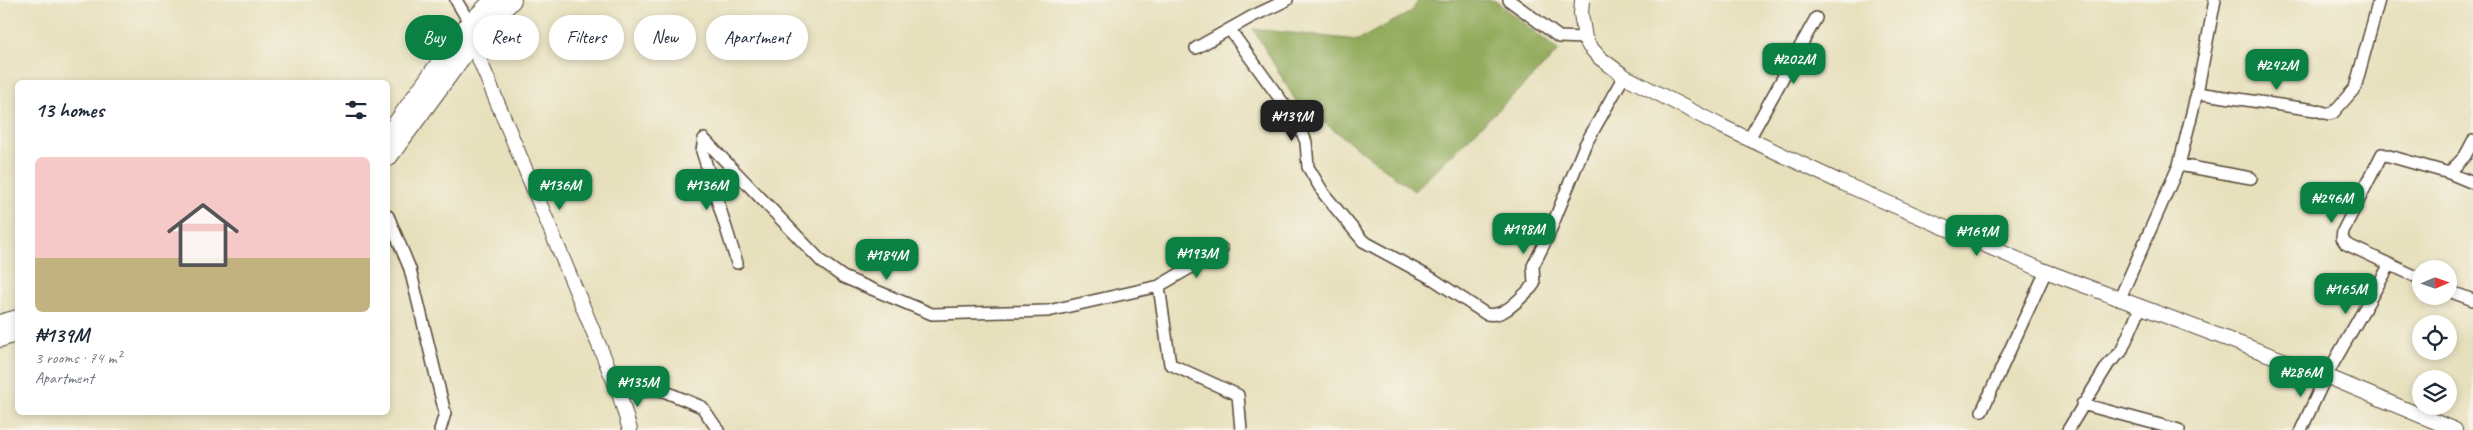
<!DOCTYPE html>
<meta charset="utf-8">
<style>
:root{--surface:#fff;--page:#f2f2f3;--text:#1f2937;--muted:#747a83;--accent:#0b8043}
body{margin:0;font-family:Caveat,sans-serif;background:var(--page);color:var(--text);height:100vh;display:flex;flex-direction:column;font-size:19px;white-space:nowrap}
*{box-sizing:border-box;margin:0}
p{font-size:16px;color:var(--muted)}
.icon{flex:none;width:28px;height:28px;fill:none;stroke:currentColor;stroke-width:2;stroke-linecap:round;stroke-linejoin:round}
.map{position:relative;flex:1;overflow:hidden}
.sheet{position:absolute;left:15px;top:80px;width:375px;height:335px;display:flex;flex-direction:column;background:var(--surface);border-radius:8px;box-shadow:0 2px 8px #0003}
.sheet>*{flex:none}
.top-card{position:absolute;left:405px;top:15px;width:475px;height:45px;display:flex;gap:10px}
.needle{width:32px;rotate:88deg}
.tools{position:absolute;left:2412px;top:260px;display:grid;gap:10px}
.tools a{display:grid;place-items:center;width:45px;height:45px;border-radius:50%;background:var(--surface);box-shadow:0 2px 8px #0003;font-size:25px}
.price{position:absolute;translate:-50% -42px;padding:0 11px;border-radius:10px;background:var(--accent);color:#fff;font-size:16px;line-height:32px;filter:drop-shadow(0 1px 2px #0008)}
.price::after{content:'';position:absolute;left:50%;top:30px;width:15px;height:11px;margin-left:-8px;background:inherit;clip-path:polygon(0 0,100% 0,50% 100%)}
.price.selected{background:#222;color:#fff}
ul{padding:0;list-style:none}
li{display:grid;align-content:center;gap:10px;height:265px;padding:0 20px}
li span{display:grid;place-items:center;height:155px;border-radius:8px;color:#555}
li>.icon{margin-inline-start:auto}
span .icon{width:90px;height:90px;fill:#fffc;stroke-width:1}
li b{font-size:21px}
h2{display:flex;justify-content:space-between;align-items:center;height:60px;padding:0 20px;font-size:21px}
.tag{padding:0 18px;border-radius:22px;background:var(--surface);box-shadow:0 2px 8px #0003;font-size:18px;line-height:45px}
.tag.selected{background:var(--accent);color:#fff}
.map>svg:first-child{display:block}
.forest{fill:#92ab5c;stroke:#666a3d}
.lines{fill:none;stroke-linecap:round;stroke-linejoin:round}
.minor-casing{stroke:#554536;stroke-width:14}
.tertiary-casing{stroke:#554536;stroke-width:16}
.primary-casing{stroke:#554536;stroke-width:20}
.minor{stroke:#fff;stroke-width:11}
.tertiary{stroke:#fff;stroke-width:14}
.primary{stroke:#fff;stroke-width:18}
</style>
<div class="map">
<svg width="2473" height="430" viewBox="0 0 2473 430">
<rect width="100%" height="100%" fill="#f7f3e8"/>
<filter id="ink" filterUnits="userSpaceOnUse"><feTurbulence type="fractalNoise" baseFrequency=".02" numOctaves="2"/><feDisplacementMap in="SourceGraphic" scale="10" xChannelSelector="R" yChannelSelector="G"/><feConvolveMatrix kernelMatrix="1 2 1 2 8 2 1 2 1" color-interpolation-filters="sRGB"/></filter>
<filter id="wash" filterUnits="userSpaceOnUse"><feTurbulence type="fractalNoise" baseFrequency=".0096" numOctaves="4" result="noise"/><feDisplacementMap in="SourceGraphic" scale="20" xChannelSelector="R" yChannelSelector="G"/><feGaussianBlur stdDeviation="1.12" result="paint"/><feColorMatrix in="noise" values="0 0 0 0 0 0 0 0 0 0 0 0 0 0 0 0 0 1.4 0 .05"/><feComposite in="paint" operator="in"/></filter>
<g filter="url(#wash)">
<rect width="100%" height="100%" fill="#e7e0bc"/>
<path class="forest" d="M1419 0H1494L1559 51 1414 191 1296 101 1253 29 1358 40 1411 12Z"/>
</g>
<g filter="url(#ink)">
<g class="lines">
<defs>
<path id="minor" d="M456 0 470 24
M1509 0 1559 37 1585 38
M1230 30 1299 125 1306 142 1308 167 1324 194 1363 241 1433 279 1486 314C1504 318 1518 300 1531 288L1534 284 1533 266 1548 236 1585 145 1624 76
M1196 48 1251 17 1287 0
M2197 93 2315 110 2329 114 2333 113 2355 88 2379 0
M1749 139 1816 18
M2179 165 2251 178
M2449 173 2465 156 2473 141
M388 216 410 269 445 413 440 430
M737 263 702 151 704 139 822 262 843 277 932 314 1048 311 1159 286 1222 249
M2421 279 2346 244 2342 238 2343 231 2382 154 2449 173 2473 183
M1159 286 1170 364 1238 395 1241 430
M2449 291 2473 300
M2120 298 2179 165 2197 93 2215 0
M619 393 661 390 702 407 718 430
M2082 404 2179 430
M1982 411 2046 271
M2068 430 2109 363 2121 352 2141 306
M2301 430 2326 376 2389 266"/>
<path id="tertiary" d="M1582 0 1581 14 1585 38 1589 46 1600 58 1624 76 1721 126 1840 182 2040 269 2326 376 2455 430
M472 42 619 393 630 430"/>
<path id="primary" d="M388 136 463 31 494 0
M388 157 479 33 512 0
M0 324 18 319
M0 338 18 332"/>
</defs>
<use href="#minor" class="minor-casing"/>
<use href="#tertiary" class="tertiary-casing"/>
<use href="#primary" class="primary-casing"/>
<use href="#minor" class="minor"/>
<use href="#tertiary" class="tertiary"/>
<use href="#primary" class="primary"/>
</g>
</g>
</svg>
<div class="tools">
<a><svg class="needle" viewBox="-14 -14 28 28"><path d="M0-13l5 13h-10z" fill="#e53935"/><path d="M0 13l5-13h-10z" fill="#747a83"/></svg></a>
<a><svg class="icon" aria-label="locate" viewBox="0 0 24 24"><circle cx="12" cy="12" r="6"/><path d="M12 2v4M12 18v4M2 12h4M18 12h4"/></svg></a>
<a><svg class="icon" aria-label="layers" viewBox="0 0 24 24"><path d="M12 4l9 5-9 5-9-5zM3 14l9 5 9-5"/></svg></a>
</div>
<b class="price" style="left:1794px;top:85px">₦202M</b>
<b class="price" style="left:2277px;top:91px">₦242M</b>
<b class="price selected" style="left:1292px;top:142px">₦139M</b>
<b class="price" style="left:560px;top:211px">₦136M</b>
<b class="price" style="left:707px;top:211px">₦136M</b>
<b class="price" style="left:2332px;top:224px">₦246M</b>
<b class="price" style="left:1524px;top:255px">₦198M</b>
<b class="price" style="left:1977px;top:257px">₦169M</b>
<b class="price" style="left:1197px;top:279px">₦193M</b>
<b class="price" style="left:887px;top:281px">₦184M</b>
<b class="price" style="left:2346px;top:315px">₦165M</b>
<b class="price" style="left:2301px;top:398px">₦286M</b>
<b class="price" style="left:638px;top:408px">₦135M</b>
<div class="top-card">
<a class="tag selected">Buy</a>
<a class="tag">Rent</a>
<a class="tag">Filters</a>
<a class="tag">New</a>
<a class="tag">Apartment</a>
</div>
<section class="sheet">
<h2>13 homes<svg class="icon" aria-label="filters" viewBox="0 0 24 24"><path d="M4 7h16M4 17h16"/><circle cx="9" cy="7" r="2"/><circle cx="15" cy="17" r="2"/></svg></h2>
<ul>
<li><span style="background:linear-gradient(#f6c9c9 65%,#c2b280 0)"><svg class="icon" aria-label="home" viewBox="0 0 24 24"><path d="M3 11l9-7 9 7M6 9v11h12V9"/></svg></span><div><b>₦139M</b><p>3 rooms · 74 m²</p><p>Apartment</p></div></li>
</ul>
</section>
</div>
